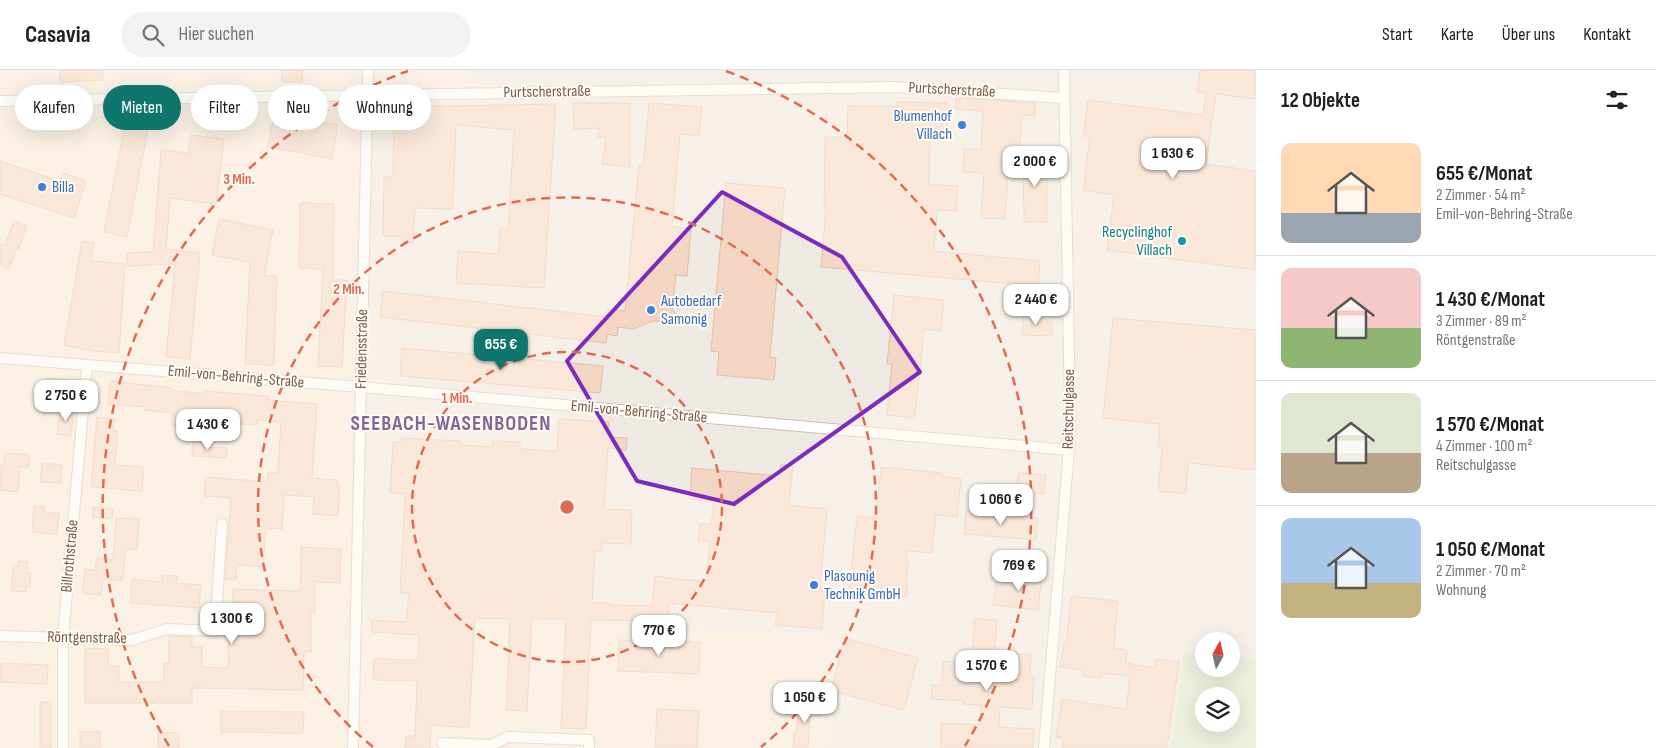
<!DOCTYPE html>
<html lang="de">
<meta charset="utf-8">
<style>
:root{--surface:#fff;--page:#f2f2f2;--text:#202124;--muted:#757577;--line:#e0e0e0;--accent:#0f766e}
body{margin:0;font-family:"Sofia Sans Condensed",sans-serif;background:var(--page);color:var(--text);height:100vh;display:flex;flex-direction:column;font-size:19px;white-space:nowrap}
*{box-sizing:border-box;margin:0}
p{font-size:16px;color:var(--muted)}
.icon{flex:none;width:28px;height:28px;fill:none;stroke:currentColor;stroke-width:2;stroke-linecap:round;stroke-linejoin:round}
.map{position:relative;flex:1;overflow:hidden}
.side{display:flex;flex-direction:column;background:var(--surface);width:400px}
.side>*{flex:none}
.hud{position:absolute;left:15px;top:15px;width:475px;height:45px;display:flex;gap:10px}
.needle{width:32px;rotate:8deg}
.controls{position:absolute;left:1195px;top:562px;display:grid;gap:10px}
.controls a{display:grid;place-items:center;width:45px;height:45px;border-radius:50%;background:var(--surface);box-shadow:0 5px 20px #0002;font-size:25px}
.price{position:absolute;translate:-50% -42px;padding:0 11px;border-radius:10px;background:#fff;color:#222;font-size:16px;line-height:32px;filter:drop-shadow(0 1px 2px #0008)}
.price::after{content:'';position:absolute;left:50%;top:30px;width:15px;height:11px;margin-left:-8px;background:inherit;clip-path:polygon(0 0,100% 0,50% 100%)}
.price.on{background:var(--accent);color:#fff}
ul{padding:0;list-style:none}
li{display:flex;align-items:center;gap:15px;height:125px;padding:0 25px}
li+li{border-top:1px solid var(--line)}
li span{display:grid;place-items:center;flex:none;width:140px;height:100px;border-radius:10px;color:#555}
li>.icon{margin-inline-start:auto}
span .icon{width:60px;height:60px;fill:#fffc;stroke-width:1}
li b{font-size:21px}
h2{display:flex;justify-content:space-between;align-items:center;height:60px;padding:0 25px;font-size:21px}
.tag{padding:0 18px;border-radius:22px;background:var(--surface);box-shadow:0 5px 20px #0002;font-size:18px;line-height:45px}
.tag.on{background:var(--accent);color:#fff}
header{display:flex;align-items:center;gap:30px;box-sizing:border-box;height:70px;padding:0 25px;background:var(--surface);border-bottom:1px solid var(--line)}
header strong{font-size:24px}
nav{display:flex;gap:28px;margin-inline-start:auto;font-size:18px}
.search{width:350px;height:45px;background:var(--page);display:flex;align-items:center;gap:12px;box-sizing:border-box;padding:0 18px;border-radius:28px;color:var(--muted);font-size:19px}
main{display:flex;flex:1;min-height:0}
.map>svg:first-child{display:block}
.residential{fill:#f5e8da}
.industrial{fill:#efe9e4}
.green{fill:#d8ecc9;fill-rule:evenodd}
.building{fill:#f3d5c3;stroke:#e6bba3}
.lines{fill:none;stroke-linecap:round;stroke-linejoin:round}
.street-casing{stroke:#d1beb0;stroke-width:12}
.street{stroke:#fff;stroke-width:10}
.marked{fill:none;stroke:#7b2cbf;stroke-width:4;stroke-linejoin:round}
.ring{fill:none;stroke:#dc6d51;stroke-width:2.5;stroke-dasharray:9 6}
.shop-dot{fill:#3f7fe0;stroke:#fffaf3;stroke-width:2}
.culture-dot{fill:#0f9aa8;stroke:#fffaf3;stroke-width:2}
.labels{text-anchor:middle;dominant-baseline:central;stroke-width:4;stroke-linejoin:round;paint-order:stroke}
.street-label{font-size:16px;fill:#7a5c4d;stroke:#fffaf3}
.shop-label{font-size:16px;fill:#366cbe;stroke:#fffaf3;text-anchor:start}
.culture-label{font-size:16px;fill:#0d838f;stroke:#fffaf3;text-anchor:end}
.district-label{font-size:21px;font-weight:bold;letter-spacing:1px;fill:#846695;stroke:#fffaf3}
.centre{fill:#dc6d51;stroke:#fffaf3;stroke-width:2.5}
.ring-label{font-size:15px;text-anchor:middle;font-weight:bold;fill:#dc6d51;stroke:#fffaf3;stroke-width:4;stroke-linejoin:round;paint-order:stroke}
</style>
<header>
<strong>Casavia</strong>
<div class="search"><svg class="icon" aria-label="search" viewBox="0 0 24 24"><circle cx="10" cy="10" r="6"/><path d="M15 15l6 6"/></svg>Hier suchen</div>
<nav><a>Start</a><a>Karte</a><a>Über uns</a><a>Kontakt</a></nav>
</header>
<main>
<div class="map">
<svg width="1256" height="678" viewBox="0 0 1256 678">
<rect width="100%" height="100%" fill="#fdf6ec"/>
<path class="residential" d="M0 0H474L473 24 358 549 597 553 835 568 826 678H0Z"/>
<path class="industrial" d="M474 0H1256V589L1231 587V571H1204V585L1184 584 1171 678H826L835 568 597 553 358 550 373 26 473 24Z"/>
<path class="green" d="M1184 584 1204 585V599H1231V587L1256 589V678H1171ZM1204 626H1231V654H1204Z"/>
<path class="building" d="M60 0H102L103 10 60 12Z
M282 0H303L302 12H282Z
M1200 0H1256V29L1216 24 1206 94 1256 101V200L1107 180 1114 125 1083 120 1090 66H1083L1088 30 1203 45 1206 23 1197 22Z
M956 28 1036 33 1035 46 1022 45 1019 91H1009L1005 149 981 148 984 103 963 102 964 79H981L983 41 955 39Z
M897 32 948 33 947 60H930L929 114 958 116 956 141 937 140 934 181 1040 191 1038 216 821 197 826 139H824L825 67H847L848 36H897Z
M573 33H630V97L602 94 606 68 598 67 599 58 574 59Z
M649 33 702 37 699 66 680 64 672 157 691 158 687 206 676 205 672 238 676 244 674 248 670 250V252L653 251 633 259 618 257 617 266 607 264 606 273 380 247 383 221 607 247 608 239 625 241 639 95 643 96Z
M556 34 544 218 456 213 458 181 498 184 500 158 508 159 514 60 456 55 453 139 415 138 413 173H403V167L383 166 384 107H393L394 37Z
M128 39 151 44 127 167 104 162Z
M274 44 338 55 332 89 268 77Z
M191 65 224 69 216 134 170 128 166 179 200 183 190 289 166 287 175 194 127 196V183L153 182 161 80 188 83Z
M1047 83V152H1024L1023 84Z
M0 91 60 111 63 103 86 111 74 148 0 124Z
M726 113 785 118 770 287 776 288 774 310 717 305 719 282 711 281Z
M300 133 334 134 333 210H347L342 297 318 296 323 199 299 198Z
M219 149 273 160 264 206H277L274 295 245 294 250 192 212 185Z
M14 151 27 156 18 180 16 179 9 199 0 195V174L5 175Z
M82 171 94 173 91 191 125 194 119 283 94 281 64 275Z
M894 225 944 230 941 261 924 259 915 348 887 345 892 294H887Z
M1024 244 1042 246V252H1052V266L1022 265Z
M1113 248 1256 260V400L1189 393 1185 424 1158 421 1162 377H1158L1160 354 1103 348Z
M402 278 603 296 600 323 400 306Z
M46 308 69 310 68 333 44 331Z
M110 311 172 318V320L204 324 205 321 268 326V330L317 334 312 408 337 410V417H340L338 446 313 444 314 427 284 425 282 459 266 458 263 497 237 495 236 510 225 509 231 428 204 426 205 407 267 412 268 402 278 403 281 352 257 350 256 355 240 354 241 344 199 340 198 350 186 349V356L172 355 173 343 145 340V337L108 334Z
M61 338 74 340 71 366 57 364Z
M97 347 114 349 113 361 118 362 115 395 144 397 142 421 91 417Z
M559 349 609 352 608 367 627 368 626 380 608 378 604 439 632 440 631 474 602 473V482L595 481 592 533H607L611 534V535L652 536 655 506 706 512 710 472 698 470 700 454H711L714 431 690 429 692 398 780 406 781 395 793 396 789 435 827 439 820 519 825 520 822 559 775 555 777 543 669 533 668 551 591 550 586 659 561 658 566 549H532L527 641 506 640 510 549 475 548 469 658 431 655 430 678H405L406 666H415L417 611 373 610 374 589 418 590 419 565 372 562V550L406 552 409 523H400L405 424 390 423 393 372H402V368L461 371V375L492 377 493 371 520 372V379L557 381Z
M193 372H204V377L227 378 226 388 192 386Z
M5 383 30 385 28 398 20 397 18 422 0 420V395H4Z
M42 393 62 395 60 413 40 412Z
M881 397 942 403V406L961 409 957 447 936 445 932 483 906 481 909 497H906L908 506 906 507 908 516 906 527 849 521 857 446 876 448Z
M1018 403 1046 405 1044 424 1016 421Z
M34 436 45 437 44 442 59 444 57 464 32 462Z
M93 437 113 439 112 449 92 447Z
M966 441 1038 448 1036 470 964 464Z
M116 448 139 449 137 480 126 479 122 511 103 509 101 525 82 523 85 499 95 500 97 488 113 490Z
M301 477 341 479 340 513 315 512V542H311V582L304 581 303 620 192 618V633H85V578L109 579 108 596H119V612H164V593H169V566L192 567V577H202V597L228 598 229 559H232L233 519 300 521Z
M18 491 28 492 27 503H31L30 517H26V522L11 521 13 496H18Z
M1021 503 1042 506 1038 540 993 535 997 508 1020 510Z
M162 505 177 506 176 513 201 515 199 538 130 533 132 509 162 512Z
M1071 526 1118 531 1114 578 1127 580 1126 593 1155 598 1156 589 1179 592 1167 678H1062L1064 669 1056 667 1062 629 1126 639 1130 606 1102 603V608L1083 606 1084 600 1060 597 1064 572H1066Z
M975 549 997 550 995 580 1017 581V584L1031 585 1030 606H1034L1032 639 1000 637 999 657 1034 659 1033 678H940L941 653 980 655 981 635 963 634V631L931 629 932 615H942L943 591 961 593 962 579 972 580Z
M845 568 918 588 904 640 831 621Z
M619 570 700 572 699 604 618 601Z
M0 593 48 595 47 614 0 612Z
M40 632H51V678H40Z
M799 634 822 636 821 647 810 646 808 678H793L794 663H796Z
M657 639 699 641 697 678H655Z
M221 641 304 642 303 663 221 662Z
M80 662H100V678H80Z
M158 662 179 663V678H158Z"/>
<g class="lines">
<defs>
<path id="street" d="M0 31 895 17 1064 28
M0 288 361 317 1069 380
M0 566 132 570 167 559 215 561 222 454
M442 673 491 675 508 667 589 670V678
M63 678V568L87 295
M353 678 368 0
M1044 678 1069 380 1070 342 1064 0"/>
</defs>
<use href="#street" class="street-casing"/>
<use href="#street" class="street"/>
</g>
<path d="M0 0H1256V678H0ZM722 122 842 187 920 302 734 434 637 411 567 291Z" fill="#fdf6ec" fill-opacity=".55" fill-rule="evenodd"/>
<path class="marked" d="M722 122 842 187 920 302 734 434 637 411 567 291Z"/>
<g class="ring">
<circle cx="567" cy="437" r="155"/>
<path d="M373 677A309 309 0 1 1 761 677"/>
<path d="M169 676A464 464 0 0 1 408 1M726 1A464 464 0 0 1 965 676"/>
</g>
<g class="shop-dot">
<circle cx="962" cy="55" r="5"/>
<circle cx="42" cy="117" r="5"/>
<circle cx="651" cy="240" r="5"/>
<circle cx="814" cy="515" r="5"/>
</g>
<circle class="culture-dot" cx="1182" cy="171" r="5"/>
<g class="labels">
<g class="street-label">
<text transform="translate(952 20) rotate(3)">Purtscherstraße</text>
<text transform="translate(547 22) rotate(-1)">Purtscherstraße</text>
<text transform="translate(362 279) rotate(-89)">Friedensstraße</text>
<text transform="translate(236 307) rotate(5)">Emil-von-Behring-Straße</text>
<text transform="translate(1069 339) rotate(-89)">Reitschulgasse</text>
<text transform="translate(639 342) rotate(5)">Emil-von-Behring-Straße</text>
<text transform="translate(70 486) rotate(-85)">Billrothstraße</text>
<text transform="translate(87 568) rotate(1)">Röntgenstraße</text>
</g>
<g class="shop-label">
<text x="952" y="46" text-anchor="end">Blumenhof<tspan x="952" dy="18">Villach</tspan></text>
<text x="52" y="117">Billa</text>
<text x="661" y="231">Autobedarf<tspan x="661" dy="18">Samonig</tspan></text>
<text x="824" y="506">Plasounig<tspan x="824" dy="18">Technik GmbH</tspan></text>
</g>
<g class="culture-label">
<text x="1172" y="162">Recyclinghof<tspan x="1172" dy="18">Villach</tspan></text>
</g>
<g class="district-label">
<text x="451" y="353">SEEBACH-WASENBODEN</text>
</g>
</g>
<circle cx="567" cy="437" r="8" class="centre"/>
<g class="ring-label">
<text x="239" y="114">3 Min.</text>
<text x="349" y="224">2 Min.</text>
<text x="457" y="333">1 Min.</text>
</g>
</svg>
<div class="controls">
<a><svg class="needle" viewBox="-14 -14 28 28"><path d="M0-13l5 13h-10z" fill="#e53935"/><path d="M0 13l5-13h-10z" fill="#757577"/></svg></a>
<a><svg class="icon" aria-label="layers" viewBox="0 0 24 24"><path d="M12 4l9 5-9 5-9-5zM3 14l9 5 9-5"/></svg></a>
</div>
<b class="price" style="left:1173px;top:110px">1 630 €</b>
<b class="price" style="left:1035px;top:118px">2 000 €</b>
<b class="price" style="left:1036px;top:256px">2 440 €</b>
<b class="price on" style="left:501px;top:301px">655 €</b>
<b class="price" style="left:66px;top:352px">2 750 €</b>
<b class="price" style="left:208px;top:381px">1 430 €</b>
<b class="price" style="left:1001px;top:456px">1 060 €</b>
<b class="price" style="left:1019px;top:522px">769 €</b>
<b class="price" style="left:232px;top:575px">1 300 €</b>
<b class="price" style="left:659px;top:587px">770 €</b>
<b class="price" style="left:987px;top:622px">1 570 €</b>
<b class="price" style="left:805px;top:654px">1 050 €</b>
<div class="hud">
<a class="tag">Kaufen</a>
<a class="tag on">Mieten</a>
<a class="tag">Filter</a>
<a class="tag">Neu</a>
<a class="tag">Wohnung</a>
</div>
</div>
<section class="side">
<h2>12 Objekte<svg class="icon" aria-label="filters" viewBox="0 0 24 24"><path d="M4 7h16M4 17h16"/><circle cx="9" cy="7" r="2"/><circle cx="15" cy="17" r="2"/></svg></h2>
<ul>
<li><span style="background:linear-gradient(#ffd9b3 70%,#9aa5b1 0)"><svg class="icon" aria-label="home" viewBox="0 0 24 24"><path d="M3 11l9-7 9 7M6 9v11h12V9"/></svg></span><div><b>655 €/Monat</b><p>2 Zimmer · 54 m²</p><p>Emil-von-Behring-Straße</p></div></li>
<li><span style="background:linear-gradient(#f6c9c9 60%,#8fb573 0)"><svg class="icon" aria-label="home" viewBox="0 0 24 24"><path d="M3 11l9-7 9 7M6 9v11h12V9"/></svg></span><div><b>1 430 €/Monat</b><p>3 Zimmer · 89 m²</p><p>Röntgenstraße</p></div></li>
<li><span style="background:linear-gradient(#dfe7d0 60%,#b9a48a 0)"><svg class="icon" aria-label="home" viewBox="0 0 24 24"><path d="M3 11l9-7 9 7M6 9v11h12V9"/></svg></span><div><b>1 570 €/Monat</b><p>4 Zimmer · 100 m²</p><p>Reitschulgasse</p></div></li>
<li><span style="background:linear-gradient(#a9c7e8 65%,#c2b280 0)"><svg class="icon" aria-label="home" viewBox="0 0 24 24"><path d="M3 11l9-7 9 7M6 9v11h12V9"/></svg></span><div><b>1 050 €/Monat</b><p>2 Zimmer · 70 m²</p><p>Wohnung</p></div></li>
</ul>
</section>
</main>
